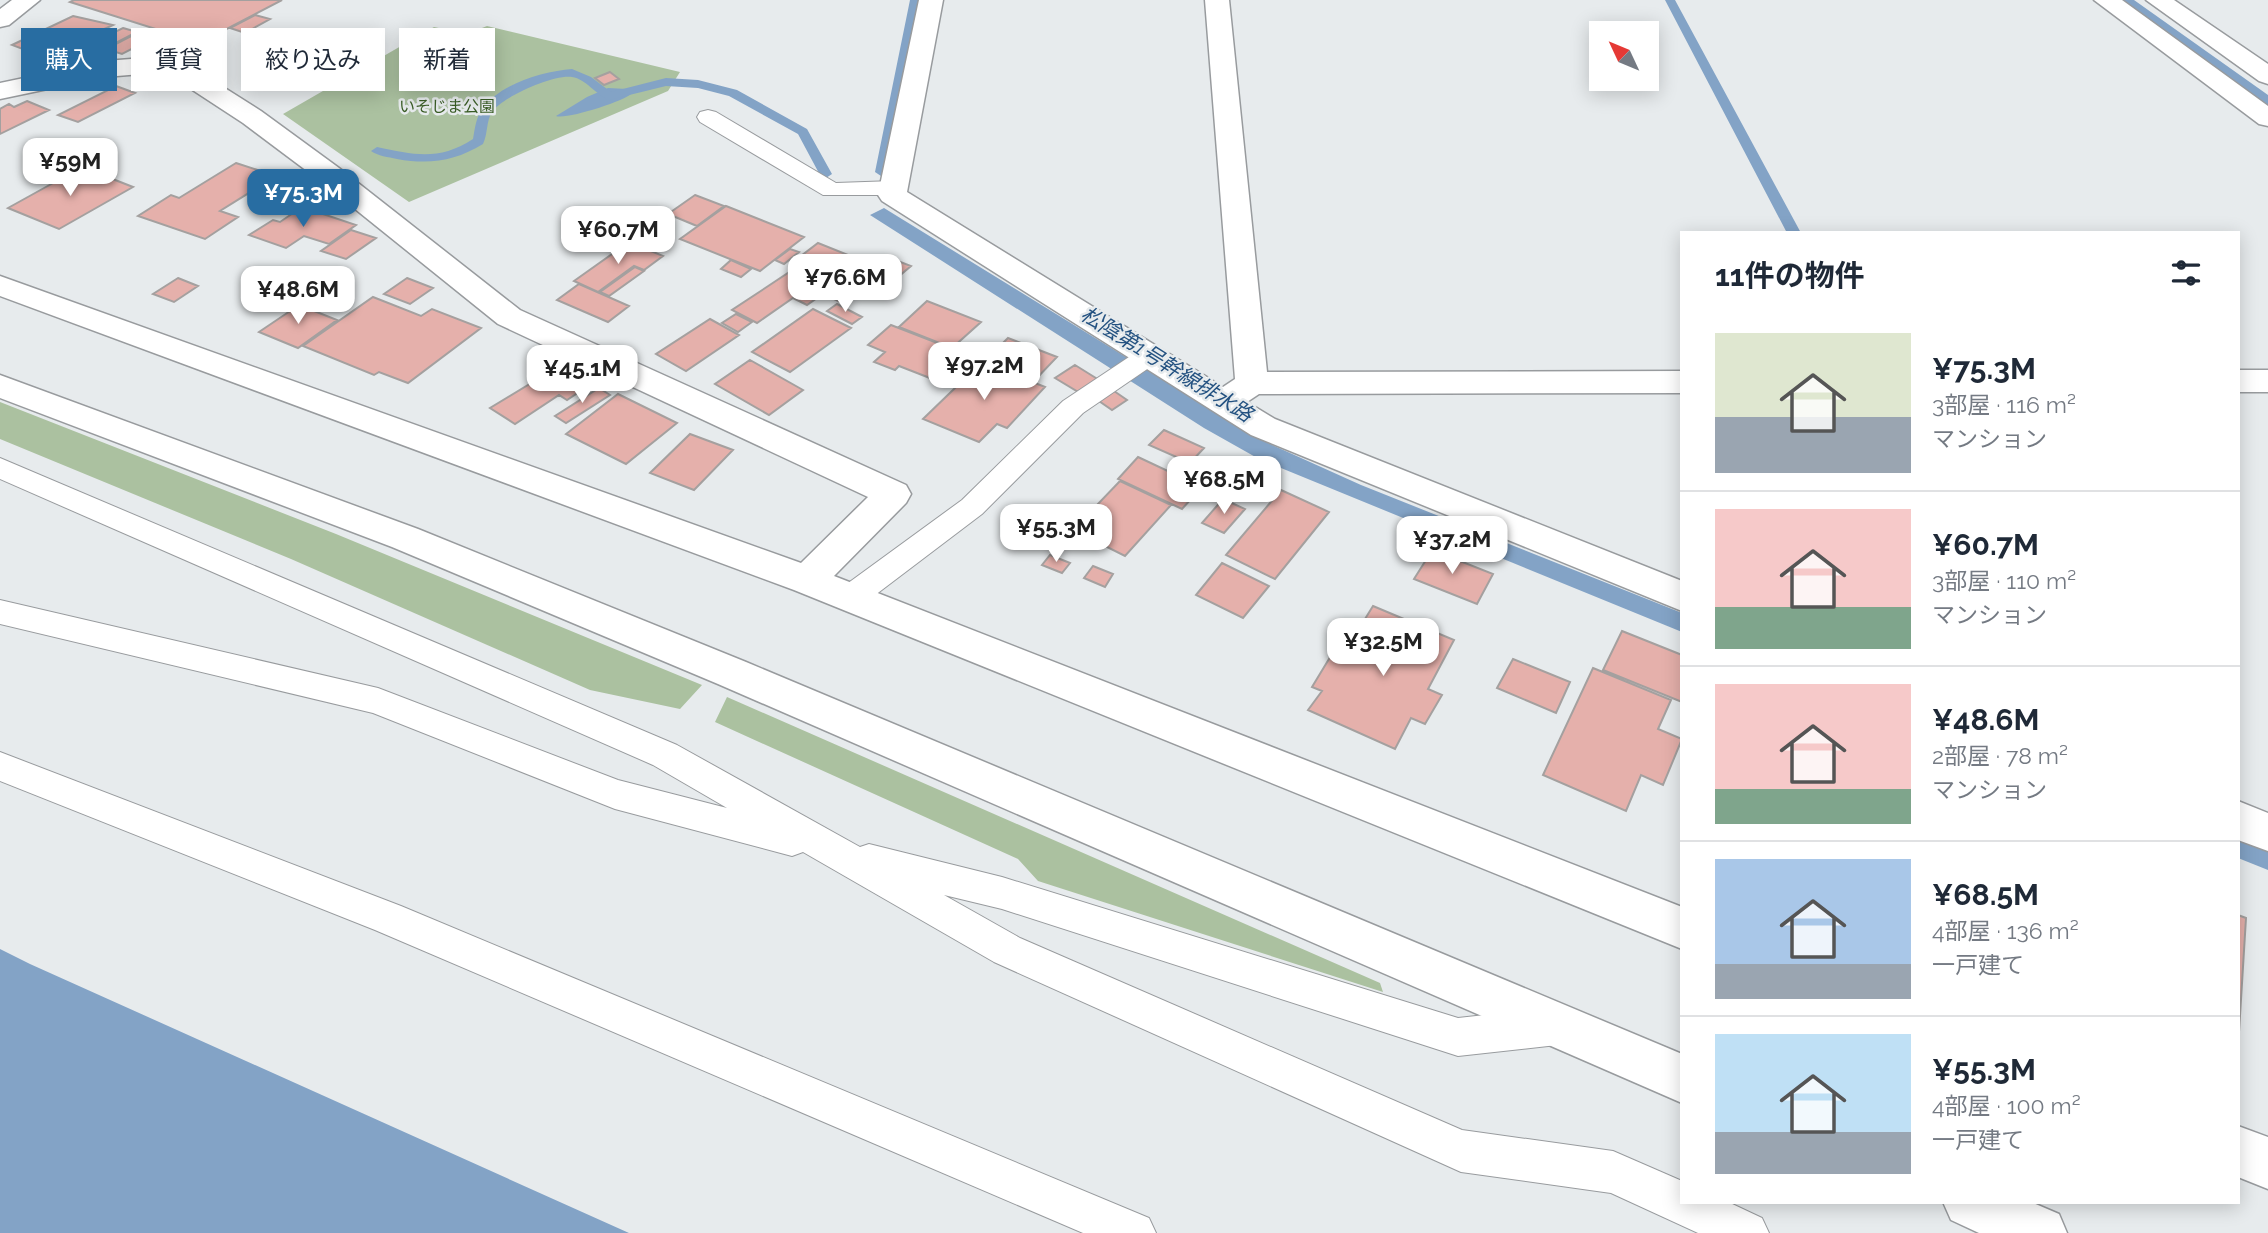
<!DOCTYPE html>
<html lang="ja">
<meta charset="utf-8">
<style>
:root{--surface:#fff;--page:#f6f6f7;--text:#1f2937;--muted:#747a83;--line:#e0e1e3;--accent:#286da2}
body{margin:0;font-family:Raleway,"Noto Sans JP",sans-serif;background:var(--page);color:var(--text);height:100vh;display:flex;flex-direction:column;font-size:26px;white-space:nowrap}
*{box-sizing:border-box;margin:0}
p{font-size:23px;color:var(--muted)}
.icon{flex:none;width:38px;height:38px;fill:none;stroke:currentColor;stroke-width:2;stroke-linecap:round;stroke-linejoin:round}
.map{position:relative;flex:1;overflow:hidden}
.panel{position:absolute;left:1680px;top:231px;width:560px;height:973px;display:flex;flex-direction:column;background:var(--surface);border-radius:0px;box-shadow:0 4px 18px #0003}
.panel>*{flex:none}
.top-card{position:absolute;left:21px;top:28px;width:665px;height:63px;display:flex;gap:14px}
.needle{width:46px;rotate:314deg}
.buttons{position:absolute;left:1589px;top:21px;display:grid;gap:14px}
.buttons a{display:grid;place-items:center;width:70px;height:70px;border-radius:0px;background:var(--surface);box-shadow:0 4px 18px #0003;font-size:35px}
.price{position:absolute;translate:-50% -60px;padding:0 16px;border-radius:14px;background:#fff;color:#222;font-size:23px;line-height:46px;filter:drop-shadow(0 2px 4px #0008)}
.price::after{content:'';position:absolute;left:50%;top:42px;width:21px;height:16px;margin-left:-10px;background:inherit;clip-path:polygon(0 0,100% 0,50% 100%)}
.price.on{background:var(--accent);color:#fff}
ul{padding:0;list-style:none}
li{display:flex;align-items:center;gap:21px;height:175px;padding:0 35px}
li+li{border-top:2px solid var(--line)}
li span{display:grid;place-items:center;flex:none;width:196px;height:140px;border-radius:0px;color:#555}
li>.icon{margin-inline-start:auto}
span .icon{width:84px;height:84px;fill:#fffc;stroke-width:1}
li b{font-size:30px}
h2{display:flex;justify-content:space-between;align-items:center;height:84px;padding:0 35px;font-size:30px}
.tag{padding:0 24px;border-radius:0px;background:var(--surface);box-shadow:0 4px 18px #0003;font-size:24px;line-height:63px}
.tag.on{background:var(--accent);color:#fff}
.map>svg:first-child{display:block}
.green{fill:#abc1a0}
.water{fill:#83a3c6}
.lines{fill:none;stroke-linecap:round;stroke-linejoin:round}
.stream{fill:#83a3c6;fill-rule:evenodd}
.building{fill:#e5b0ab;stroke:#a4a09f;stroke-width:2}
.service-casing{stroke:#989b9e;stroke-width:2}
.minor-casing{stroke:#989b9e;stroke-width:3}
.tertiary-casing{stroke:#989b9e;stroke-width:3}
.service{fill:#fff;fill-rule:evenodd}
.minor{fill:#fff;fill-rule:evenodd}
.tertiary{fill:#fff;fill-rule:evenodd}
.labels{text-anchor:middle;dominant-baseline:central;stroke-width:5;stroke-linejoin:round;paint-order:stroke}
.far-park-label{font-size:16px;fill:#3a5d26;stroke:#e7ebed}
.water-label{font-size:21px;font-style:italic;fill:#245281;stroke:#e7ebed}
</style>
<div class="map">
<svg width="2268" height="1233" viewBox="0 0 2268 1233">
<rect width="100%" height="100%" fill="#e7ebed"/>
<path class="green" d="M487 26 680 72 668 91 409 202 283 114 434 27 467 34Z
M0 402 336 534 702 685 680 709 590 690 291 559 0 439Z
M727 697 1380 983 1383 992 1038 881 1018 859 715 722Z"/>
<path class="water" d="M2118 0H2134L2268 95V108Z
M608 88 627 89 631 94C624 101 566 120 556 116L587 97Z
M884 208 1259 439 1361 485 1682 613V632L1259 459 1204 428 870 215Z
M2238 834 2268 846V870L2238 858Z
M0 949 30 964 629 1233H0Z"/>
<g class="lines">
<path class="stream" d="M910 0H920L887 172 881 176 875 172Z
M1665 0H1675L1801 233H1787Z
M572 69 591 77 611 92 666 78 698 80 737 90 807 129 832 174 826 178 821 177 798 134 729 96 698 88 666 86 609 100C596 95 586 79 572 77 554 74 502 97 492 112 486 121 488 134 483 144 455 161 430 165 397 159 388 157 378 156 371 151L377 147C415 155 439 161 473 139 475 128 476 117 483 108 500 84 544 71 572 69Z"/>
</g>
<path class="building" d="M74 0H282L200 43 70 2Z
M255 15 270 19 245 33 230 28Z
M73 16 113 25 44 57 12 45Z
M123 28 137 32 110 46 96 41Z
M137 33 153 38 122 54 106 49Z
M610 72 619 79 604 85 595 78Z
M116 86 135 93 78 122 58 115Z
M27 101 49 110 0 134V109L9 104 14 107Z
M236 163 276 176 220 211 238 217 205 239 138 216 171 195 179 198Z
M82 167 133 187 59 229 8 208Z
M695 195 724 206 697 226 668 214Z
M726 206 804 237 760 271 680 239Z
M302 207 356 225 329 244 304 236 286 248 249 235 273 220 280 222Z
M351 230 376 238 346 259 321 251Z
M629 242 663 256 644 270 634 266 598 292 574 281Z
M818 243 873 265 849 285 793 262Z
M790 249 799 252 784 264 775 260Z
M890 258 911 266 892 282 871 274Z
M731 260 751 269 741 277 721 269Z
M635 267 644 271 609 296 600 292Z
M797 267 834 286 807 305 793 298 757 323 732 310Z
M178 278 198 286 174 302 153 294Z
M407 278 433 288 410 304 384 294Z
M579 284 629 306 608 322 557 300Z
M851 287 861 291 843 303 834 299Z
M373 297 421 316 432 309 481 328 408 383 379 372 374 375 303 346Z
M927 301 981 322 952 348 899 327Z
M837 304 862 317 852 324 827 311Z
M299 305 337 320 298 348 259 332Z
M813 309 851 328 790 372 752 352Z
M736 314 752 322 738 332 722 323Z
M710 319 739 335 686 371 656 354Z
M891 325 963 353 935 380 899 366 895 370 874 362 885 352 868 345Z
M1008 338 1057 357 1034 381 985 361Z
M750 360 803 390 769 415 715 384Z
M982 362 1045 387 1007 428 997 424 979 442 923 419Z
M561 365 591 384 567 400 559 395 515 424 490 408Z
M1075 365 1099 380 1080 393 1055 378Z
M599 388 610 395 566 423 555 416Z
M1114 391 1127 400 1112 410 1099 401Z
M618 394 677 423 626 464 566 434Z
M1164 430 1204 448 1190 463 1149 445Z
M690 434 733 450 694 490 650 473Z
M1138 457 1202 487 1182 509 1118 479Z
M1120 481 1171 505 1125 556 1073 530Z
M1281 490 1329 512 1275 579 1226 555Z
M1223 499 1245 509 1224 533 1202 523Z
M1422 546 1493 574 1477 604 1414 579 1426 560 1416 556Z
M1050 555 1070 563 1062 573 1042 565Z
M1222 563 1269 586 1243 618 1196 595Z
M1093 566 1113 574 1105 587 1084 578Z
M1373 606 1454 640 1428 689 1442 695 1425 724 1411 718 1395 749 1308 710 1322 691 1312 687 1332 654 1341 658Z
M1622 631 1682 655V702L1603 670Z
M1513 659 1570 682 1556 713 1497 688Z
M1593 668 1671 700 1658 729 1682 739 1663 785 1641 775 1626 811 1543 775Z
M2238 915 2246 918 2239 1032H2238Z"/>
<g class="lines">
<defs>
<path id="service" d="M708 110 716 112 836 183 894 181 902 183 906 188 902 193 894 195H823L700 122 697 117 700 112Z
M1150 346 1159 349 1163 355 1159 361 1083 413 982 514 862 605 851 609 840 605 835 597 840 589 962 500 1063 401 1141 349Z
M0 458 677 745 860 847 869 844 1002 877 1458 1018 1557 1007 1571 1013 1577 1026 1571 1039 1557 1045 1458 1056 1002 909 944 895 1020 938 1462 1130 1613 1151 1682 1181V1202H1728L1762 1218 1769 1233H1698L1611 1193 1461 1172 994 962 803 852 792 856 615 809 373 713 0 624V600L378 688 618 780 727 808 653 765 0 479Z
M0 752 401 906 1149 1218 1156 1233H1083L375 930 0 781Z"/>
<path id="minor" d="M12 0H40L9 25 0 27V9Z
M919 0H943L907 192 1223 387 1235 379 1205 0H1229L1267 372 1682 371V393L1259 394 1247 402 1275 419 1682 581V611L1251 435 882 201 878 195Z
M2094 0H2122L2268 106V126L2259 124Z
M2146 0H2174L2268 64V84L2259 81Z
M170 56 179 59 261 111 339 168 520 310 906 485 911 494 906 503 834 576 1682 907V949L794 590 0 296V276L801 563 868 497 498 324 319 180 243 123 165 72 105 77 0 99V83L105 61Z
M2238 370H2268V392H2238Z
M2238 801 2268 813V851L2238 840Z
M2238 1126 2268 1137V1189L2238 1177Z"/>
<path id="tertiary" d="M0 375 418 529 746 662 1682 1054V1103L718 684 392 547 0 398Z
M1943 1202H2031L2059 1214 2067 1233H1979L1951 1220Z"/>
</defs>
<use href="#service" class="service-casing"/>
<use href="#minor" class="minor-casing"/>
<use href="#tertiary" class="tertiary-casing"/>
<use href="#service" class="service"/>
<use href="#minor" class="minor"/>
<use href="#tertiary" class="tertiary"/>
</g>
<g class="labels">
<g class="far-park-label">
<text x="447" y="106">いそじま公園</text>
</g>
<g class="water-label">
<text transform="translate(1167 364) rotate(32)">松陰第1号幹線排水路</text>
</g>
</g>
</svg>
<div class="buttons">
<a><svg class="needle" viewBox="-14 -14 28 28"><path d="M0-13l5 13h-10z" fill="#e53935"/><path d="M0 13l5-13h-10z" fill="#747a83"/></svg></a>
</div>
<b class="price" style="left:70px;top:198px">¥59M</b>
<b class="price on" style="left:303px;top:229px">¥75.3M</b>
<b class="price" style="left:618px;top:266px">¥60.7M</b>
<b class="price" style="left:845px;top:314px">¥76.6M</b>
<b class="price" style="left:298px;top:326px">¥48.6M</b>
<b class="price" style="left:984px;top:402px">¥97.2M</b>
<b class="price" style="left:582px;top:405px">¥45.1M</b>
<b class="price" style="left:1224px;top:516px">¥68.5M</b>
<b class="price" style="left:1056px;top:564px">¥55.3M</b>
<b class="price" style="left:1452px;top:576px">¥37.2M</b>
<b class="price" style="left:1383px;top:678px">¥32.5M</b>
<div class="top-card">
<a class="tag on">購入</a>
<a class="tag">賃貸</a>
<a class="tag">絞り込み</a>
<a class="tag">新着</a>
</div>
<section class="panel">
<h2>11件の物件<svg class="icon" aria-label="filters" viewBox="0 0 24 24"><path d="M4 7h16M4 17h16"/><circle cx="9" cy="7" r="2"/><circle cx="15" cy="17" r="2"/></svg></h2>
<ul>
<li><span style="background:linear-gradient(#dfe7d0 60%,#9aa5b1 0)"><svg class="icon" aria-label="home" viewBox="0 0 24 24"><path d="M3 11l9-7 9 7M6 9v11h12V9"/></svg></span><div><b>¥75.3M</b><p>3部屋 · 116 m²</p><p>マンション</p></div></li>
<li><span style="background:linear-gradient(#f6c9c9 70%,#7fa58c 0)"><svg class="icon" aria-label="home" viewBox="0 0 24 24"><path d="M3 11l9-7 9 7M6 9v11h12V9"/></svg></span><div><b>¥60.7M</b><p>3部屋 · 110 m²</p><p>マンション</p></div></li>
<li><span style="background:linear-gradient(#f6c9c9 75%,#7fa58c 0)"><svg class="icon" aria-label="home" viewBox="0 0 24 24"><path d="M3 11l9-7 9 7M6 9v11h12V9"/></svg></span><div><b>¥48.6M</b><p>2部屋 · 78 m²</p><p>マンション</p></div></li>
<li><span style="background:linear-gradient(#a9c7e8 75%,#9aa5b1 0)"><svg class="icon" aria-label="home" viewBox="0 0 24 24"><path d="M3 11l9-7 9 7M6 9v11h12V9"/></svg></span><div><b>¥68.5M</b><p>4部屋 · 136 m²</p><p>一戸建て</p></div></li>
<li><span style="background:linear-gradient(#bfe0f5 70%,#9aa5b1 0)"><svg class="icon" aria-label="home" viewBox="0 0 24 24"><path d="M3 11l9-7 9 7M6 9v11h12V9"/></svg></span><div><b>¥55.3M</b><p>4部屋 · 100 m²</p><p>一戸建て</p></div></li>
</ul>
</section>
</div>
